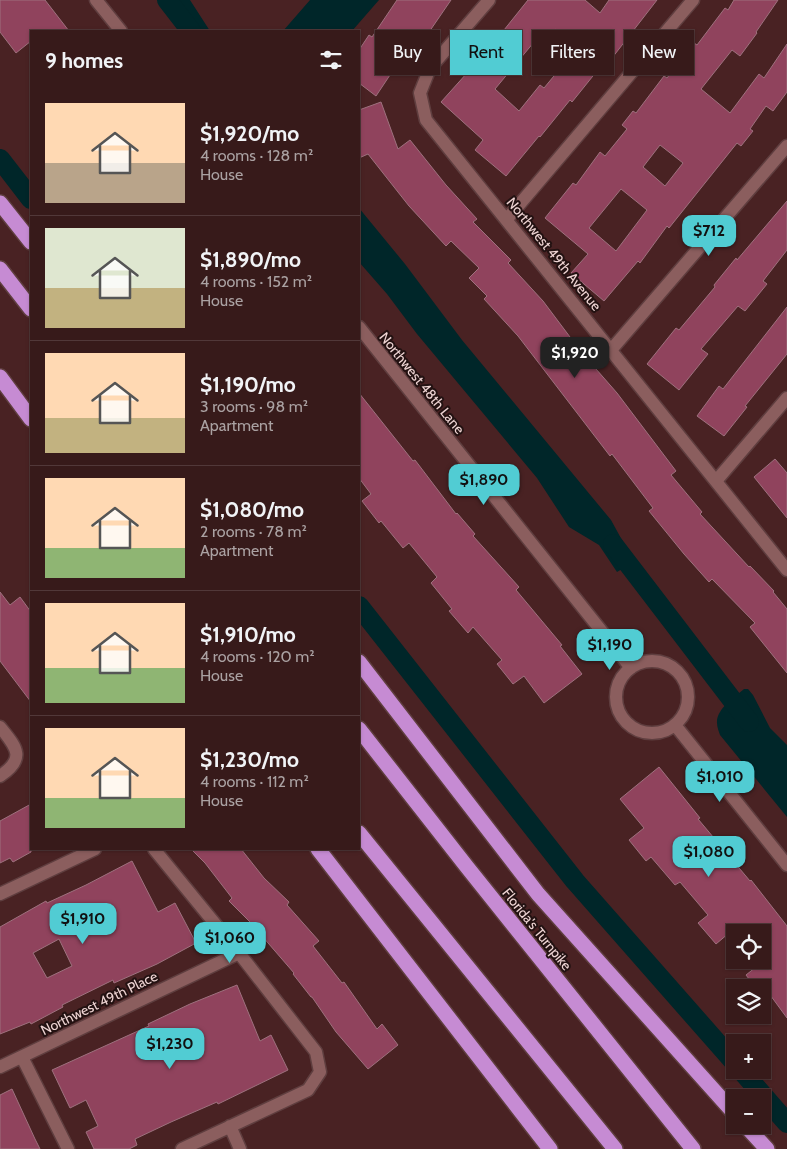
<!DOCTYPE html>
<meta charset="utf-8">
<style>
:root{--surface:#371a1a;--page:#422727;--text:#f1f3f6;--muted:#aaa1a2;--line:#513839;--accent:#51ccd3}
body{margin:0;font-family:Cabin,sans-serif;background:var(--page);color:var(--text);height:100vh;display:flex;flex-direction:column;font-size:19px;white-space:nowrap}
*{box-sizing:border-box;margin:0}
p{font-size:16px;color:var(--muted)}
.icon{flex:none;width:28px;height:28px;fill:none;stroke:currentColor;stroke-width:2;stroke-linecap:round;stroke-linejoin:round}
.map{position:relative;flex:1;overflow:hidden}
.details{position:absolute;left:30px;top:30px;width:330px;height:820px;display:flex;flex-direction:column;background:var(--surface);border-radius:0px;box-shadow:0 1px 4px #0004,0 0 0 1px var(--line)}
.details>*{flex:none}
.guide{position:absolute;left:375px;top:30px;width:336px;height:45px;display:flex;gap:10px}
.controls{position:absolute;left:726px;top:924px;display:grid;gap:10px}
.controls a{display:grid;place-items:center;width:45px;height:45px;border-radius:0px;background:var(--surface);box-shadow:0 1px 4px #0004,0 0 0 1px var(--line);font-size:25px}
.price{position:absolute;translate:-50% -42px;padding:0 11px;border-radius:10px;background:var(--accent);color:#111;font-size:16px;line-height:32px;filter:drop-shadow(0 1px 2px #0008)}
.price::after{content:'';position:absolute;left:50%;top:30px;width:15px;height:11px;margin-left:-8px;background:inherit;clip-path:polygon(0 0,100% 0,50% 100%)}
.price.active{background:#222;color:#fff}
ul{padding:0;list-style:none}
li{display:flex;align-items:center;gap:15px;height:125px;padding:0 15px}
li+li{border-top:1px solid var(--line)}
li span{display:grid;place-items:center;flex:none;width:140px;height:100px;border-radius:0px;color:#555}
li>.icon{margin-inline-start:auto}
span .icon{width:60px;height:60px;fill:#fffc;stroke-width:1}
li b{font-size:21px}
h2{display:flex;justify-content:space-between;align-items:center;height:60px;padding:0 15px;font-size:21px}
.chip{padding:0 18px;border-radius:0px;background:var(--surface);box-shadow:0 1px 4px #0004,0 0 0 1px var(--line);font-size:18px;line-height:45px}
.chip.active{background:var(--accent);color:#111}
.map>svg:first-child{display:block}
.water{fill:#002629}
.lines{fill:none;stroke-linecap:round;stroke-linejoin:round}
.canal{stroke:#002629;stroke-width:20}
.building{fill:#90435d;stroke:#9e717e;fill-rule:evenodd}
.minor-casing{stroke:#5f3e3f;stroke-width:15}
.motorway-casing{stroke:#5f3e3f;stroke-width:18}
.minor{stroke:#8b5e5e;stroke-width:12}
.motorway{stroke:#c68bd3;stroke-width:15}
.labels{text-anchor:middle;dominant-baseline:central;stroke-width:4;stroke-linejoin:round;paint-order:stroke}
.street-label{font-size:14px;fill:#efd5d4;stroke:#231212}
</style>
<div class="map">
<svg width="787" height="1149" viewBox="0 0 787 1149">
<rect width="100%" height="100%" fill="#492223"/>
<path class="water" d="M178 0H190L210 31H199Z
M310 0H379L352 31H283Z
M359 208 405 264 462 340 611 520 634 562 617 572 599 545 569 527 537 478 417 334 387 294 359 262Z
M744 689H748L753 695 770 728 787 745V817L720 735C719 732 717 727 717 723 716 709 735 697 744 689Z"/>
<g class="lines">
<path class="canal" d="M167 0 191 31
M0 159 31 199
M613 544 749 722
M359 606 575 881 735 1063
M741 1070 787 1123"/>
</g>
<path class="building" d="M0 0H45L69 31H31V41L16 53 0 32Z
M397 0H451L427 35 420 30 376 96 359 83V50L369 35 372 37Z
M528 0H585L600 13 609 0H657L612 58 609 56 572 102 570 100 540 137 539 136 506 176 475 150 483 140 441 102 476 63 474 62 497 33 500 35ZM555 29 578 47 544 88 540 85 519 111 495 89 539 36 545 41Z
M734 0H778L756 32 757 33 740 56 732 50 701 89 730 113 759 74 764 78 787 44V92L773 111 766 106 750 129 753 131 741 146 737 143 669 228 667 226 640 263 638 261 604 301 571 273 588 254 545 218 573 183 576 185 600 152 605 156 627 129 622 125 633 111 636 113 664 76 667 78 694 43 697 45 725 8 728 10ZM660 145 683 163 665 186 643 167ZM621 189 647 210 616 251 589 228Z
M381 102 398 149 410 140 446 185 477 219 473 222 511 260 508 263 543 301 582 353 617 393 676 471 671 475 702 512 700 514 749 567 750 566 774 591 773 592 787 609V673L750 627 755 623 712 579 709 582 684 554 649 511 653 508 612 454 610 456 518 336 484 299 487 296 469 278 479 268 451 241 446 246 409 206 368 154 359 158V110Z
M787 201V250L763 281 767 284 745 311 738 306 701 349 708 354 679 390 647 364 676 328 679 330 715 287 714 285 736 258 737 260Z
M787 307V354L745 406 747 407 724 436 697 416 719 386 723 389Z
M359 393 413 461 415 460 456 514 457 513 475 534 473 536 519 587 516 590 562 645 560 646 582 674 544 703 524 676 513 684 497 664 502 660 473 627 468 633 449 611 452 609 431 583 437 577 409 543 403 548 381 521 379 523 362 501 371 494 359 478Z
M775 459 787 473V518L754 477Z
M0 592 10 605 20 597 31 612V702L0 661Z
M659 767 700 818 698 819 750 881 751 880 787 926V1018L768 992 763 996 762 988H756L746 975 756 967 751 960H762V932H735V941L729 933 716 944 698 923 708 915 680 882 675 885 651 857 646 861 629 840 644 828 620 799Z
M31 804V852L13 862 10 858 0 863V821Z
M191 849H241L264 878 289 902 287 905 319 941 313 946 342 983 344 982 377 1029 382 1024 398 1045 368 1069 336 1032 312 997H311L293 974 294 973 262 936 263 935 229 901 232 898 205 863Z
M132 861 158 912 175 903 196 943 157 964 114 983 113 980 62 1005 63 1007 31 1024 30 1022 0 1034V927L46 901 47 903 86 885ZM59 939 72 966 47 978 33 953Z
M237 985 260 1041 271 1035 288 1070 218 1104 217 1102 171 1122 135 1139 137 1145 129 1149H94L86 1132 98 1126 86 1100 70 1108 52 1070 149 1026 148 1024 190 1004Z
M12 1089 35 1139 40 1149H0V1095Z"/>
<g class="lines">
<defs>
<path id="minor" d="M96 0 121 31
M489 0 430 68 420 93 426 120 787 570
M507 219 693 0
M359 327 631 668
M611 350 787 146
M716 481 787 398
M616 697a36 36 0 1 1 72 0a36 36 0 1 1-72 0Z
M675 725 787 865
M0 727C16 747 27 758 0 776
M154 849 239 953 316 1052 320 1072 308 1090 182 1149
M0 894 95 849
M22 1057 68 1149
M0 1067 239 953
M230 1126 240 1149"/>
<path id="motorway" d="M0 203 31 242
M0 269 31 309
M0 377 31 419
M359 662 538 894 735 1114
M359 729 467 867 693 1149
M359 833 615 1149
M318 849 550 1149
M745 1125 767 1149"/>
</defs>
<use href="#minor" class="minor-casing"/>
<use href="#motorway" class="motorway-casing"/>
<use href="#minor" class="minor"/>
<use href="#motorway" class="motorway"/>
</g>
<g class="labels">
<g class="street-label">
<text transform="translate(554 254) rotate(51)">Northwest 49th Avenue</text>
<text transform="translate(422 383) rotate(51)">Northwest 48th Lane</text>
<text transform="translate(537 929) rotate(51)">Florida's Turnpike</text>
<text transform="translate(99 1003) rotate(-26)">Northwest 49th Place</text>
</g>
</g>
</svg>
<div class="controls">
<a><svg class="icon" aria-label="locate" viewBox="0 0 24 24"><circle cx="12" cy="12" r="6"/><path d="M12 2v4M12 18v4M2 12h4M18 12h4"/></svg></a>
<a><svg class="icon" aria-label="layers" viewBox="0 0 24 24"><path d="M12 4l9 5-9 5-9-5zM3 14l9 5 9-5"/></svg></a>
<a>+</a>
<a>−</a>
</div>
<b class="price" style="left:709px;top:257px">$712</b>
<b class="price active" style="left:575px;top:379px">$1,920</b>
<b class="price" style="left:484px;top:506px">$1,890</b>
<b class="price" style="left:610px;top:671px">$1,190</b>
<b class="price" style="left:720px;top:803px">$1,010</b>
<b class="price" style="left:709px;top:878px">$1,080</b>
<b class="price" style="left:83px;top:945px">$1,910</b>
<b class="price" style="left:230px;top:964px">$1,060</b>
<b class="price" style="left:170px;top:1070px">$1,230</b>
<div class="guide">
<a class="chip">Buy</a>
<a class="chip active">Rent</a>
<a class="chip">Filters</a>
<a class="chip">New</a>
</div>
<section class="details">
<h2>9 homes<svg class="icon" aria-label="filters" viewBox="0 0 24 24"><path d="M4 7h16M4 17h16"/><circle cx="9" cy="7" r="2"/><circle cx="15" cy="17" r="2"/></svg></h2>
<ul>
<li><span style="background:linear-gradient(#ffd9b3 60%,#b9a48a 0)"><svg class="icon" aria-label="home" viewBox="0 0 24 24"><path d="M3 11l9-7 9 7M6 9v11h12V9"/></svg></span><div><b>$1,920/mo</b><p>4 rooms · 128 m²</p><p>House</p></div></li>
<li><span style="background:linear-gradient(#dfe7d0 60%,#c2b280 0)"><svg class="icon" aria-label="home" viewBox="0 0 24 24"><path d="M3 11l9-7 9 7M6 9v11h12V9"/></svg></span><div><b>$1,890/mo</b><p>4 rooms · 152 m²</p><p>House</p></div></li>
<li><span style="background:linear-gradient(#ffd9b3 65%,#c2b280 0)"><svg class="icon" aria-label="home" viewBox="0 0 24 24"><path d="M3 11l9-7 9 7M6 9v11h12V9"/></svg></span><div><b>$1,190/mo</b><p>3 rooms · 98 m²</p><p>Apartment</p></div></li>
<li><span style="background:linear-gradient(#ffd9b3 70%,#8fb573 0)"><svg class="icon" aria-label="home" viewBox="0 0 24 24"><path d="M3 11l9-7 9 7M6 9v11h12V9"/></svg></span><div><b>$1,080/mo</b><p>2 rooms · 78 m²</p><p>Apartment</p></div></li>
<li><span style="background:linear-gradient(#ffd9b3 65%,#8fb573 0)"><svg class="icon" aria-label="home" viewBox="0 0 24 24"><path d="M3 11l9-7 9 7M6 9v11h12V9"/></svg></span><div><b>$1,910/mo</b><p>4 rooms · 120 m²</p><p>House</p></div></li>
<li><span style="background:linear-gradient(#ffd9b3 70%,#8fb573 0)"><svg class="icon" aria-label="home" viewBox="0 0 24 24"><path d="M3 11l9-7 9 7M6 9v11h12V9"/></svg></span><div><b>$1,230/mo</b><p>4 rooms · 112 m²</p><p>House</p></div></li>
</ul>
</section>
</div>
